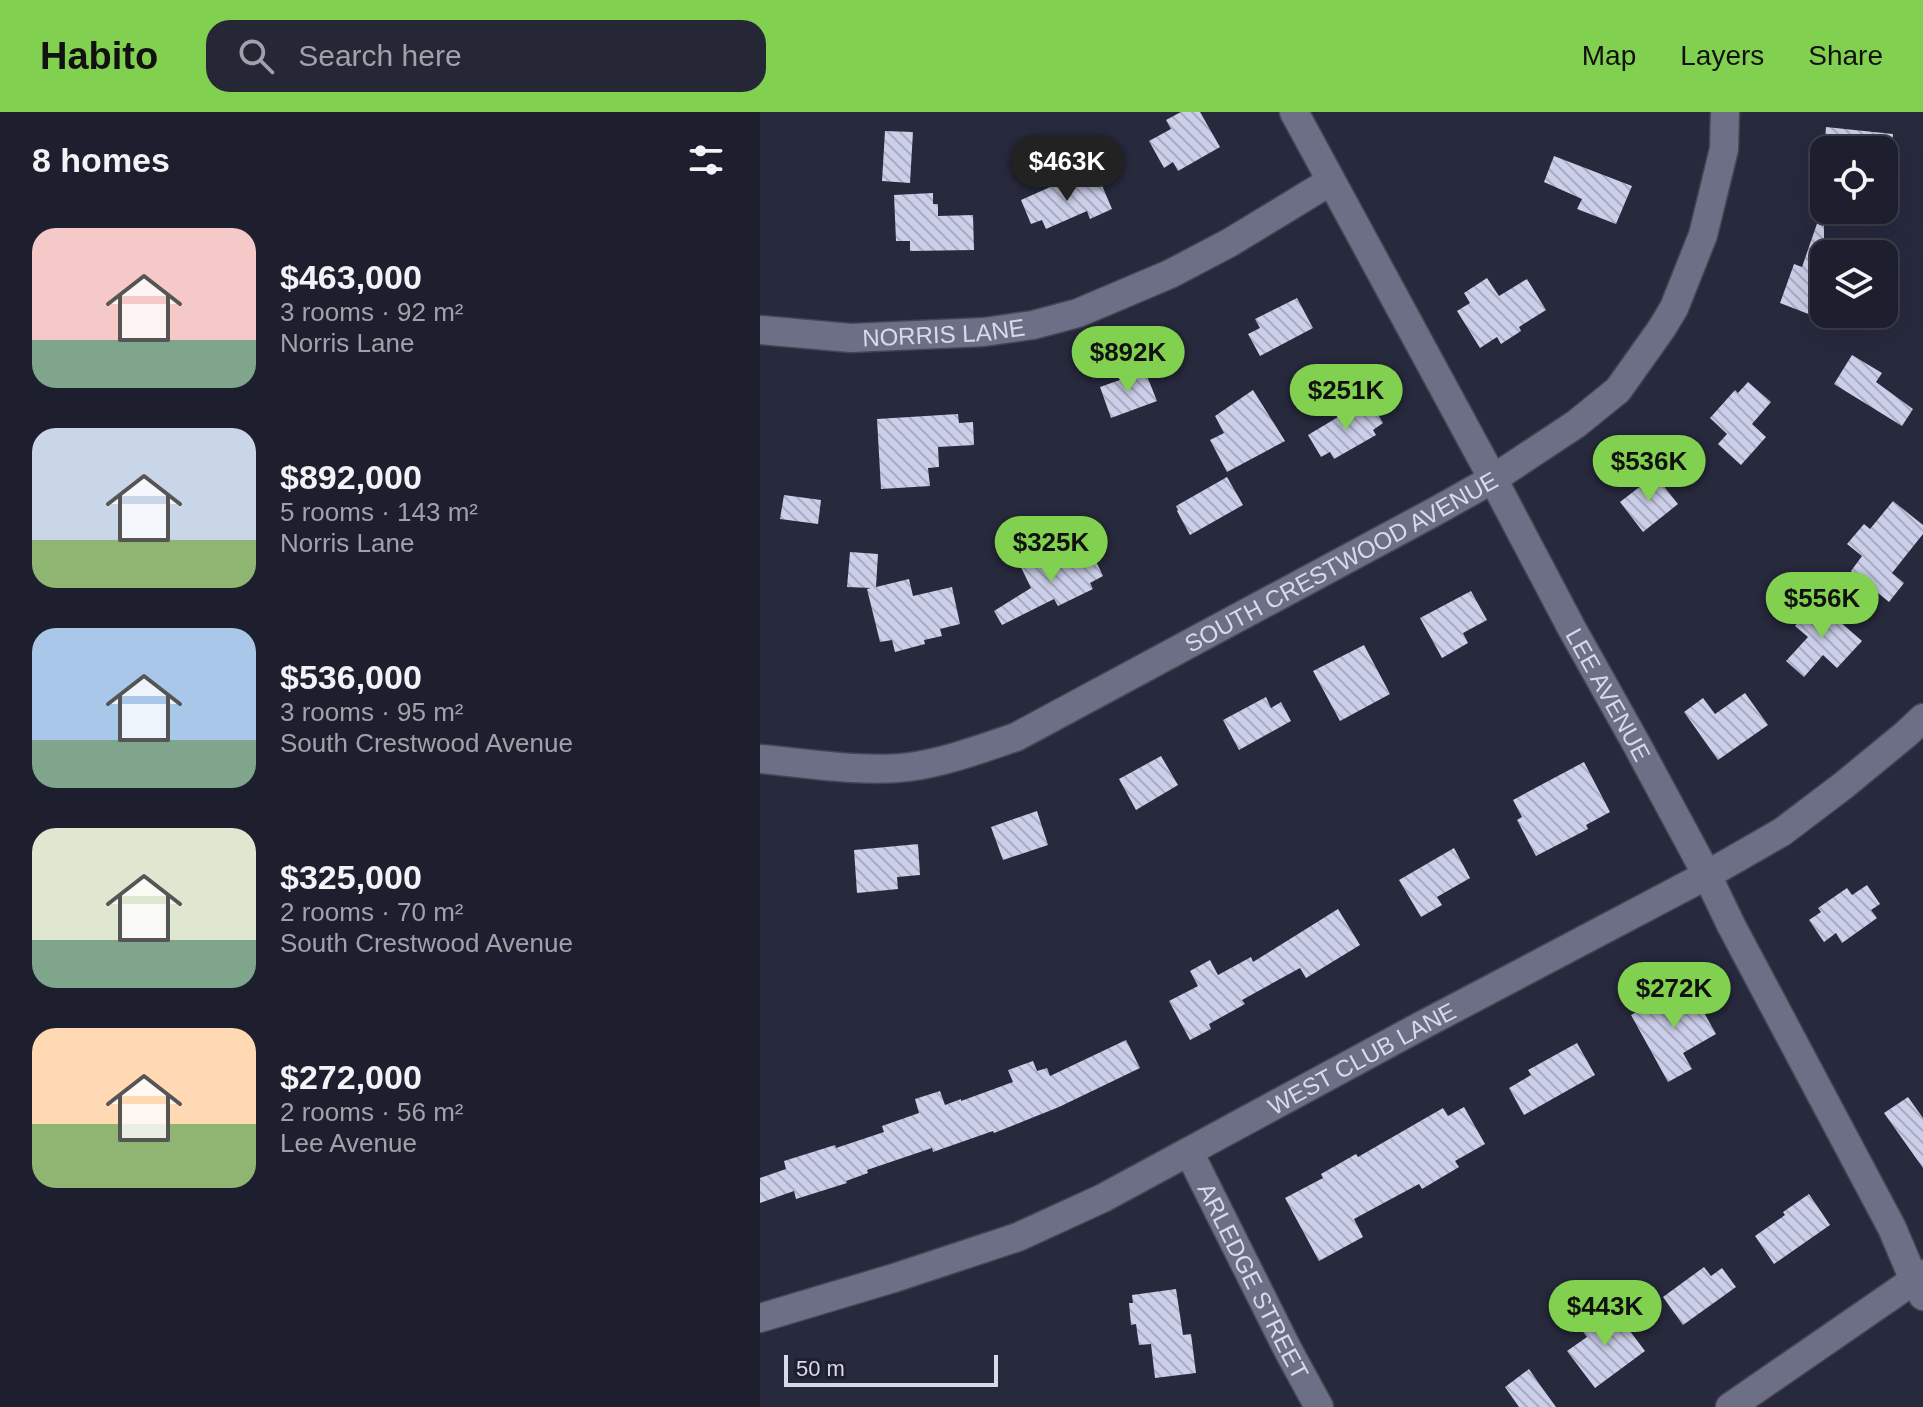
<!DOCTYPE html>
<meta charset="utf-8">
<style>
:root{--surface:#1d1f2e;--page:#252736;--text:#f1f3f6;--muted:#a0a2aa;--line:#3b3d4a;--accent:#81d050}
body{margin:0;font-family:Helvetica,sans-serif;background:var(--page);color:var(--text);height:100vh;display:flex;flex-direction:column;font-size:30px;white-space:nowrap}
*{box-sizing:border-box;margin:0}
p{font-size:26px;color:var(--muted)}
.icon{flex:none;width:44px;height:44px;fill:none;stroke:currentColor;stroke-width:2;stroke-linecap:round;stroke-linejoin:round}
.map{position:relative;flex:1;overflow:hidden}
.details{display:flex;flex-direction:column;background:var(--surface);width:760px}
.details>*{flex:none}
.controls{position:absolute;left:1050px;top:24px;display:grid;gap:16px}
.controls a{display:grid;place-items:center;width:88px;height:88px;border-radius:16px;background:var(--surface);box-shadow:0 8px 32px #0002,0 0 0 2px var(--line);font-size:40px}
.scale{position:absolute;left:24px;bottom:20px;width:214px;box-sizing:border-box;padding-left:8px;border:4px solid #d8dae7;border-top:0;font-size:22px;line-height:28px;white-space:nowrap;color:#d8dae7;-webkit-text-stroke:6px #1e1f33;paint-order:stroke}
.price{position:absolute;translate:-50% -68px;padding:0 18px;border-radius:28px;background:var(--accent);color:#111;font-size:26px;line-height:52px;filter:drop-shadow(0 2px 4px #0008)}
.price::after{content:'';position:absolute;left:50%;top:48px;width:24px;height:18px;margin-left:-12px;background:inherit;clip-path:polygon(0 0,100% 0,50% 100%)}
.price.selected{background:#222;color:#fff}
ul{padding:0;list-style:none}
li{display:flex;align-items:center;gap:24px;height:200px;padding:0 32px}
li span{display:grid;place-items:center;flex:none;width:224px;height:160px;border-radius:24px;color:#555}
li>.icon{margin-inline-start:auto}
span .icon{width:96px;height:96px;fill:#fffc;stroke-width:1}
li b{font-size:34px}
h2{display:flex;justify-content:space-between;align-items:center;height:96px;padding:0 32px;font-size:34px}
header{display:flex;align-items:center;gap:48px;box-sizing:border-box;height:112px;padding:0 40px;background:var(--accent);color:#111}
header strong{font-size:38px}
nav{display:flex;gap:44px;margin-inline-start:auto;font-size:28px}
.search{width:560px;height:72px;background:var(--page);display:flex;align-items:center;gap:20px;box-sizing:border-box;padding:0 28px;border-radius:24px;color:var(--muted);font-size:30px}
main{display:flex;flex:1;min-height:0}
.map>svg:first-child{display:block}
.building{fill:url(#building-back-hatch)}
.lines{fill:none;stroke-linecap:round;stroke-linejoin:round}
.street-casing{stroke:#454556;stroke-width:31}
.street{stroke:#6d6f87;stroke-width:28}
.labels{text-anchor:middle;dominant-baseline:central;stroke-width:8;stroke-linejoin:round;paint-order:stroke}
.street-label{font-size:24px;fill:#d8dae7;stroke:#1e1f33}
</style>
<header>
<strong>Habito</strong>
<div class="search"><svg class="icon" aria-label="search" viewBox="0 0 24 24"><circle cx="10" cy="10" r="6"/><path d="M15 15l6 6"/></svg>Search here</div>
<nav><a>Map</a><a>Layers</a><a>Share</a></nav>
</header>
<main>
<section class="details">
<h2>8 homes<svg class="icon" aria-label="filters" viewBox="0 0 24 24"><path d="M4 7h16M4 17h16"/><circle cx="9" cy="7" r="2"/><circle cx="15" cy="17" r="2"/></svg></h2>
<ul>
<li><span style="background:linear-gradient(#f6c9c9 70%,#7fa58c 0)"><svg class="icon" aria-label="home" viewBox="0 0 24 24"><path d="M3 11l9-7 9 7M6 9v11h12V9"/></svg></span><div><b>$463,000</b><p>3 rooms · 92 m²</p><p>Norris Lane</p></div></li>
<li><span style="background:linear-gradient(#c9d6e8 70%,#8fb573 0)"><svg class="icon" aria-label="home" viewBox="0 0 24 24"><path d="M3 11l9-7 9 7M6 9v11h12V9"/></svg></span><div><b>$892,000</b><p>5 rooms · 143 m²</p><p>Norris Lane</p></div></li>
<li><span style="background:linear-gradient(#a9c7e8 70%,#7fa58c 0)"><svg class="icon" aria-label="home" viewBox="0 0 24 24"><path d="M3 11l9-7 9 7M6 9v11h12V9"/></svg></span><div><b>$536,000</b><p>3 rooms · 95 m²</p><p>South Crestwood Avenue</p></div></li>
<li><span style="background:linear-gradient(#dfe7d0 70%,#7fa58c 0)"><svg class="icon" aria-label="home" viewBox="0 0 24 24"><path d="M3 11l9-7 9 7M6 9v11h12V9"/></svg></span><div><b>$325,000</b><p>2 rooms · 70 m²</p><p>South Crestwood Avenue</p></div></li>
<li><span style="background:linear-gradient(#ffd9b3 60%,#8fb573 0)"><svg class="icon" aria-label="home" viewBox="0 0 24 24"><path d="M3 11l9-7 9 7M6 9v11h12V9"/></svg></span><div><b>$272,000</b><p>2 rooms · 56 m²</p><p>Lee Avenue</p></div></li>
</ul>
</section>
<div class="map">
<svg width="1163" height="1295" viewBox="0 0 1163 1295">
<defs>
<pattern id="building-back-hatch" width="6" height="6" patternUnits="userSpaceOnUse" patternTransform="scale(2)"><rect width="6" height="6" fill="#cccfe9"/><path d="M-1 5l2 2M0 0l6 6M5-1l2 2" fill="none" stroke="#a9acc0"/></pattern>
</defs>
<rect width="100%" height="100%" fill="#27293d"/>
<path class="building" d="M421 0H440L460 35 418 59 413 50 404 56 389 29 411 17 406 8Z
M1066 15 1133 22 1132 38H1064Z
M125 19 153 20 150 71 122 69Z
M794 44 872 74 856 112 817 97 822 87 784 70Z
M338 64 352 97 330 107 327 99 286 117 282 108 271 112 261 88 297 72 298 76 315 68 317 73Z
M173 81V92H178V104L213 103 214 138 150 139V129H136L134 83Z
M1060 103 1064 104V196L1055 193 1051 203 1020 191 1034 152 1042 155Z
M727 166 739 184 767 167 786 198 759 215 761 219 741 232 737 225 720 236 697 199 710 191 704 181Z
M537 186 553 216 500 244 488 222 500 216 495 207Z
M1092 243 1122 261 1116 270 1153 297 1142 314 1074 272Z
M385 259 397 289 351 306 340 275Z
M988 270 1011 290 992 312 1006 325 981 353 958 332 967 322 950 306 975 278 978 281Z
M493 278 525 329 467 360 450 328 464 321 455 304Z
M598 293 602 299 612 293 623 311 613 318 616 323 574 347 570 340 561 345 548 323Z
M198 302 199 311 213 310 214 333 178 335 179 355 168 356 170 374 121 377 117 307Z
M895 363 918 392 883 420 860 390Z
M467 365 483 393 430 423 417 399 418 398 416 394Z
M24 383 61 388 58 412 20 407Z
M1133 389 1163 413V422L1132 461 1144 471 1129 490 1091 459 1102 444 1087 432 1104 412 1110 417Z
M280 438 291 460 331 439 343 464 330 471 333 477 298 494 294 487 242 513 234 499 271 476 258 449Z
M90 440 118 442 116 475 149 467 153 484 192 475 200 512 180 517 182 524 164 528 165 532 135 540 132 528 120 530 107 477 111 476 87 475Z
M711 479 727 508 703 521 708 531 682 546 660 506Z
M1056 489 1102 529 1077 556 1063 543 1044 565 1026 549 1048 525 1035 514Z
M604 533 630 582 580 609 553 559Z
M985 581 1008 613 958 648 924 600 943 586 955 602Z
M506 585 511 596 521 590 531 609 479 638 463 608Z
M401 644 418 673 376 698 359 667Z
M824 650 850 700 826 713 828 717 776 744 757 708 762 705 753 688Z
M277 699 288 733 243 748 231 715Z
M158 732 160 763 137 765 138 777 97 781 94 738Z
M694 736 710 766 677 785 682 793 661 805 639 768Z
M1107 773 1120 792 1111 798 1117 806 1082 831 1076 821 1064 830 1049 808 1061 800 1058 796 1087 776 1092 783Z
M578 797 600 833 546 866 540 856 482 888 485 892 449 912 451 917 430 928 409 889 438 874 430 859 450 848 458 863 491 845 493 850Z
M928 872 956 922 923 941 932 957 908 970 871 903Z
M366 928 380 956 299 995 234 1021 233 1019 173 1040 172 1036 107 1058 108 1061 86 1069 87 1071 36 1087 34 1079 0 1091V1066L26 1057 24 1049 75 1033 76 1036 124 1020 122 1014 159 1001 155 987 180 979 185 993 201 987V989L253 970 248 958 273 949 277 959 287 956 290 964Z
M817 931 835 963 764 1003 749 976 771 963 768 958Z
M1148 985 1163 1006V1056L1124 1001Z
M704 995 725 1032 695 1049 699 1055 662 1077 659 1072 594 1107 603 1125 559 1149 525 1086 563 1066 561 1062 596 1042 598 1045 683 996 688 1004Z
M1049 1082 1070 1113 1014 1152 995 1124 1025 1103 1023 1100Z
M944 1155 951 1164 962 1156 976 1175 923 1213 903 1185Z
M416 1177 423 1223 431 1222 436 1261 395 1266 391 1232 379 1233 376 1212 371 1213 369 1191H373L372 1183Z
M839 1198 847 1209 857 1202 885 1239 835 1276 807 1239 827 1225 818 1213Z
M769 1257 780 1273 796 1295H759L745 1275Z"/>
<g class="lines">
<defs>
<g id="street">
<path id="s1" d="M534 0 733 367 811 515 877 633 947 763 971 813 1132 1116 1154 1168 1163 1184"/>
<path id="s2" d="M0 218 91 226 224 220 273 213 318 201 410 162 469 131 571 69"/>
<path id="s3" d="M0 647C45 651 105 661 149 655 186 650 220 637 256 625L674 400 733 367 816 312 858 278 902 216 914 196 943 123 964 37 965 0"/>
<path id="s4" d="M429 1040 528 1238 559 1295"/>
<path id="s5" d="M0 1206 134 1166 258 1125 343 1086 655 917 947 763 1022 720 1084 673 1146 622 1163 606"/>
<path d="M970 1295 1163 1162"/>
</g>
</defs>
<use href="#street" class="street-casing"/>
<use href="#street" class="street"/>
</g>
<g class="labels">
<g class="street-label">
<text stroke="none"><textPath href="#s2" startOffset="184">NORRIS LANE</textPath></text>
<text stroke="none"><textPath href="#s3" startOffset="630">SOUTH CRESTWOOD AVENUE</textPath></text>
<text stroke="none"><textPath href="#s1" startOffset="662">LEE AVENUE</textPath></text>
<text stroke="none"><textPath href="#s5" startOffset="658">WEST CLUB LANE</textPath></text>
<text stroke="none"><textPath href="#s4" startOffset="144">ARLEDGE STREET</textPath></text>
</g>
</g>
</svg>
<div class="controls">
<a><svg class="icon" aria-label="locate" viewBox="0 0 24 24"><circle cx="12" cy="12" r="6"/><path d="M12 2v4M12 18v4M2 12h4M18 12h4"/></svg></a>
<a><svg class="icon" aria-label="layers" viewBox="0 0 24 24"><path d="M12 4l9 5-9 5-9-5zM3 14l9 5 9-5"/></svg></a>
</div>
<div class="scale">50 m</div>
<b class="price selected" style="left:307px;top:91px">$463K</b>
<b class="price" style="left:368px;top:282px">$892K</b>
<b class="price" style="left:586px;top:320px">$251K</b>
<b class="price" style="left:889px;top:391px">$536K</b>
<b class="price" style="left:291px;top:472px">$325K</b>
<b class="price" style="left:1062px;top:528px">$556K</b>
<b class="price" style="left:914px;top:918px">$272K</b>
<b class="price" style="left:845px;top:1236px">$443K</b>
</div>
</main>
